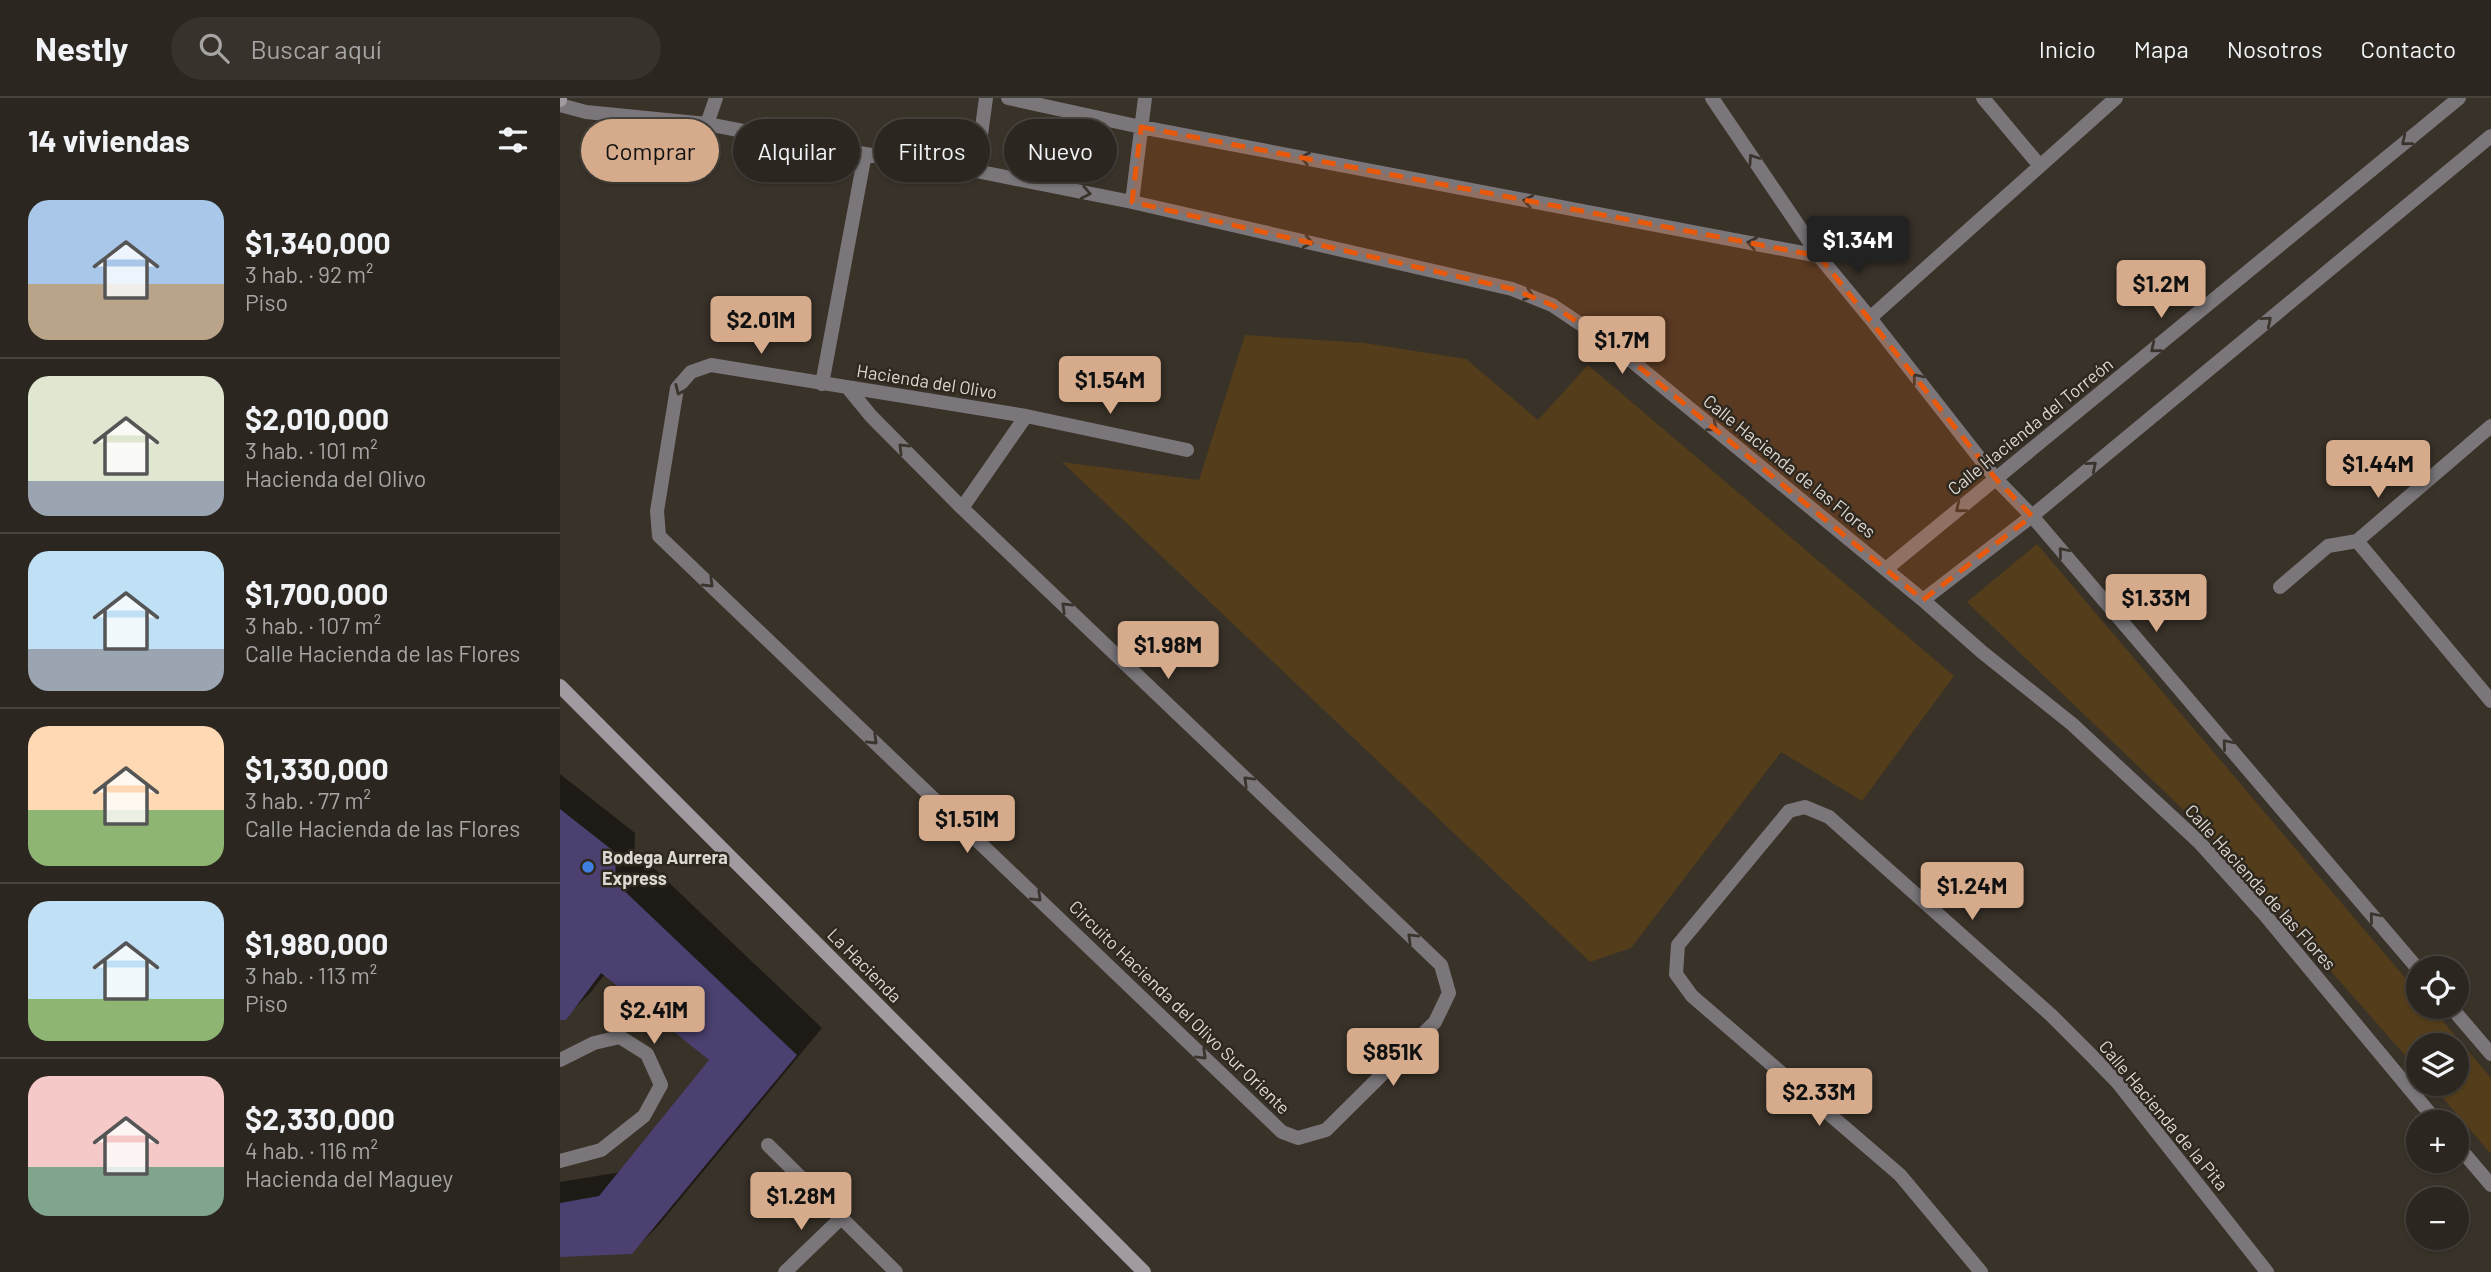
<!DOCTYPE html>
<html lang="es">
<meta charset="utf-8">
<style>
:root{--surface:#2b261f;--page:#37322c;--text:#f1f3f6;--muted:#a6a5a4;--line:#47433d;--accent:#d6ab8b}
body{margin:0;font-family:Barlow,sans-serif;background:var(--page);color:var(--text);height:100vh;display:flex;flex-direction:column;font-size:26px;white-space:nowrap}
*{box-sizing:border-box;margin:0}
p{font-size:23px;color:var(--muted)}
.icon{flex:none;width:38px;height:38px;fill:none;stroke:currentColor;stroke-width:2;stroke-linecap:round;stroke-linejoin:round}
.map{position:relative;flex:1;overflow:hidden}
.sheet{display:flex;flex-direction:column;background:var(--surface);width:560px}
.sheet>*{flex:none}
.top-card{position:absolute;left:21px;top:21px;width:665px;height:63px;display:flex;gap:14px}
.fabs{position:absolute;left:1846px;top:858px;display:grid;gap:14px}
.fabs a{display:grid;place-items:center;width:63px;height:63px;border-radius:50%;background:var(--surface);box-shadow:0 2px 5px #0004,0 0 0 2px var(--line);font-size:35px}
.price{position:absolute;translate:-50% -60px;padding:0 16px;border-radius:7px;background:var(--accent);color:#111;font-size:23px;line-height:46px;filter:drop-shadow(0 2px 4px #0008)}
.price::after{content:'';position:absolute;left:50%;top:42px;width:21px;height:16px;margin-left:-10px;background:inherit;clip-path:polygon(0 0,100% 0,50% 100%)}
.price.on{background:#222;color:#fff}
ul{padding:0;list-style:none}
li{display:flex;align-items:center;gap:21px;height:175px;padding:0 28px}
li+li{border-top:2px solid var(--line)}
li span{display:grid;place-items:center;flex:none;width:196px;height:140px;border-radius:21px;color:#555}
li>.icon{margin-inline-start:auto}
span .icon{width:84px;height:84px;fill:#fffc;stroke-width:1}
li b{font-size:30px}
h2{display:flex;justify-content:space-between;align-items:center;height:84px;padding:0 28px;font-size:30px}
.chip{padding:0 24px;border-radius:32px;background:var(--surface);box-shadow:0 2px 5px #0004,0 0 0 2px var(--line);font-size:24px;line-height:63px}
.chip.on{background:var(--accent);color:#111}
header{display:flex;align-items:center;gap:42px;box-sizing:border-box;height:98px;padding:0 35px;background:var(--surface);border-bottom:2px solid var(--line)}
header strong{font-size:33px}
nav{display:flex;gap:38px;margin-inline-start:auto;font-size:24px}
.search{width:490px;height:63px;background:var(--page);display:flex;align-items:center;gap:18px;box-sizing:border-box;padding:0 24px;border-radius:38px;color:var(--muted);font-size:26px}
main{display:flex;flex:1;min-height:0}
.map>svg:first-child{display:block}
.green{fill:#543d1a}
.shadow{fill:#0007;fill-rule:evenodd}
.building{fill:#4b406f}
.lines{fill:none;stroke-linecap:round;stroke-linejoin:round}
.lane{stroke:#7a767a;stroke-width:14}
.street{stroke:#7a767a;stroke-width:14}
.secondary{stroke:#a19ba1;stroke-width:14}
.oneway{stroke:#3a342d}
.marked{fill:#e8590c;fill-opacity:0.2;stroke:#e8590c;stroke-width:5;stroke-dasharray:14 9;stroke-linejoin:round}
.shop-dot{fill:#3f7fe0;stroke:#2f281f;stroke-width:2.5}
.labels{text-anchor:middle;dominant-baseline:central;stroke-width:5;stroke-linejoin:round;paint-order:stroke}
.street-label{font-size:18px;fill:#dcd8d2;stroke:#2f281f}
.poi-label{font-size:18px;font-weight:bold;fill:#dcd8d2;stroke:#2f281f;text-anchor:start}
</style>
<header>
<strong>Nestly</strong>
<div class="search"><svg class="icon" aria-label="search" viewBox="0 0 24 24"><circle cx="10" cy="10" r="6"/><path d="M15 15l6 6"/></svg>Buscar aquí</div>
<nav><a>Inicio</a><a>Mapa</a><a>Nosotros</a><a>Contacto</a></nav>
</header>
<main>
<section class="sheet">
<h2>14 viviendas<svg class="icon" aria-label="filters" viewBox="0 0 24 24"><path d="M4 7h16M4 17h16"/><circle cx="9" cy="7" r="2"/><circle cx="15" cy="17" r="2"/></svg></h2>
<ul>
<li><span style="background:linear-gradient(#a9c7e8 60%,#b9a48a 0)"><svg class="icon" aria-label="home" viewBox="0 0 24 24"><path d="M3 11l9-7 9 7M6 9v11h12V9"/></svg></span><div><b>$1,340,000</b><p>3 hab. · 92 m²</p><p>Piso</p></div></li>
<li><span style="background:linear-gradient(#dfe7d0 75%,#9aa5b1 0)"><svg class="icon" aria-label="home" viewBox="0 0 24 24"><path d="M3 11l9-7 9 7M6 9v11h12V9"/></svg></span><div><b>$2,010,000</b><p>3 hab. · 101 m²</p><p>Hacienda del Olivo</p></div></li>
<li><span style="background:linear-gradient(#bfe0f5 70%,#9aa5b1 0)"><svg class="icon" aria-label="home" viewBox="0 0 24 24"><path d="M3 11l9-7 9 7M6 9v11h12V9"/></svg></span><div><b>$1,700,000</b><p>3 hab. · 107 m²</p><p>Calle Hacienda de las Flores</p></div></li>
<li><span style="background:linear-gradient(#ffd9b3 60%,#8fb573 0)"><svg class="icon" aria-label="home" viewBox="0 0 24 24"><path d="M3 11l9-7 9 7M6 9v11h12V9"/></svg></span><div><b>$1,330,000</b><p>3 hab. · 77 m²</p><p>Calle Hacienda de las Flores</p></div></li>
<li><span style="background:linear-gradient(#bfe0f5 70%,#8fb573 0)"><svg class="icon" aria-label="home" viewBox="0 0 24 24"><path d="M3 11l9-7 9 7M6 9v11h12V9"/></svg></span><div><b>$1,980,000</b><p>3 hab. · 113 m²</p><p>Piso</p></div></li>
<li><span style="background:linear-gradient(#f6c9c9 65%,#7fa58c 0)"><svg class="icon" aria-label="home" viewBox="0 0 24 24"><path d="M3 11l9-7 9 7M6 9v11h12V9"/></svg></span><div><b>$2,330,000</b><p>4 hab. · 116 m²</p><p>Hacienda del Maguey</p></div></li>
</ul>
</section>
<div class="map">
<svg width="1931" height="1174" viewBox="0 0 1931 1174">
<rect width="100%" height="100%" fill="#393229"/>
<path class="green" d="M685 237 804 245 906 261 978 322 1028 267 1394 578 1302 703 1221 654 1071 850 1030 864 502 364 639 382Z
M1477 446 1858 895V908H1870L1931 980V1056L1870 985H1897V947H1858V972L1656 743 1407 504Z"/>
<path class="shadow" d="M0 676 75 735 74 767 82 759 262 930 98 1128 72 1154 0 1158V1084L61 1074 151 961 45 876 31 894 5 920H0ZM60 776 62 779 37 806H32Z"/>
<path class="building" d="M0 711 56 755 55 784 237 957 72 1156 0 1159V1105L39 1098 149 962 41 875 6 922H0Z"/>
<g class="lines">
<path class="lane" d="M0 962 34 945 60 939 87 956 101 987 84 1018 41 1052 0 1063"/>
<path class="street" d="M448 0 581 29 1259 158
M1152 0 1259 158 1310 220 1436 381 1472 418 1858 871
M1423 0 1480 68
M0 7 26 14 147 26 305 56 416 73 572 104 952 191 992 207 1056 250 1363 502 1422 554 1512 626 1639 744 1705 817 1877 1024
M147 26 156 0
M416 73 426 0
M572 104 585 0
M1310 220 1556 0
M262 286 305 56
M288 290 311 318 402 410 881 867 889 895 875 924 766 1032 738 1040 722 1034 99 438 97 413 117 290 131 274 151 267 466 318 627 352
M402 410 466 318
M1797 443 1931 603
M1326 471 1899 0
M1720 489 1768 448 1797 443 1931 328
M1363 502 1472 418 1931 38
M1890 908 1931 956
M208 1047 336 1174
M1897 1047 1931 1087
M225 1174 281 1120
M1421 1174 1340 1077 1132 898 1116 876 1118 847 1229 713 1245 709 1269 719 1492 918 1531 957 1558 985 1707 1174"/>
<path class="secondary" d="M0 2V0
M0 588 584 1174"/>
</g>
<defs><path id="oneway-chevron" d="M-2-3.5L2.5 0L-2 3.5" fill="none" stroke-width="1.6" stroke-linecap="round" stroke-linejoin="round" transform="scale(1.75)"/></defs>
<g class="oneway">
<use href="#oneway-chevron" transform="translate(1846 43) rotate(141)"/>
<use href="#oneway-chevron" transform="translate(745 60) rotate(-169)"/>
<use href="#oneway-chevron" transform="translate(1193 61) rotate(-124)"/>
<use href="#oneway-chevron" transform="translate(526 95) rotate(11)"/>
<use href="#oneway-chevron" transform="translate(968 103) rotate(-169)"/>
<use href="#oneway-chevron" transform="translate(748 144) rotate(13)"/>
<use href="#oneway-chevron" transform="translate(1192 145) rotate(-169)"/>
<use href="#oneway-chevron" transform="translate(969 197) rotate(20)"/>
<use href="#oneway-chevron" transform="translate(1707 223) rotate(-40)"/>
<use href="#oneway-chevron" transform="translate(1595 250) rotate(141)"/>
<use href="#oneway-chevron" transform="translate(1357 280) rotate(-128)"/>
<use href="#oneway-chevron" transform="translate(120 292) rotate(114)"/>
<use href="#oneway-chevron" transform="translate(1153 329) rotate(39)"/>
<use href="#oneway-chevron" transform="translate(343 350) rotate(-135)"/>
<use href="#oneway-chevron" transform="translate(1532 368) rotate(-40)"/>
<use href="#oneway-chevron" transform="translate(1400 410) rotate(141)"/>
<use href="#oneway-chevron" transform="translate(1503 454) rotate(-130)"/>
<use href="#oneway-chevron" transform="translate(149 485) rotate(44)"/>
<use href="#oneway-chevron" transform="translate(506 509) rotate(-136)"/>
<use href="#oneway-chevron" transform="translate(313 642) rotate(44)"/>
<use href="#oneway-chevron" transform="translate(1667 646) rotate(-130)"/>
<use href="#oneway-chevron" transform="translate(688 683) rotate(-136)"/>
<use href="#oneway-chevron" transform="translate(477 799) rotate(44)"/>
<use href="#oneway-chevron" transform="translate(1814 819) rotate(-130)"/>
<use href="#oneway-chevron" transform="translate(852 840) rotate(-136)"/>
<use href="#oneway-chevron" transform="translate(642 957) rotate(44)"/>
</g>
<path class="marked" d="M581 29 1259 158 1436 381 1472 418 1363 502 1056 250 992 207 952 191 572 104Z"/>
<circle class="shop-dot" cx="28" cy="769" r="7"/>
<g class="labels">
<g class="street-label">
<text transform="translate(367 283) rotate(9)">Hacienda del Olivo</text>
<text transform="translate(1470 328) rotate(-39)">Calle Hacienda del Torreón</text>
<text transform="translate(1230 368) rotate(39)">Calle Hacienda de las Flores</text>
<text transform="translate(1701 789) rotate(48)">Calle Hacienda de las Flores</text>
<text transform="translate(305 867) rotate(45)">La Hacienda</text>
<text transform="translate(620 909) rotate(44)">Circuito Hacienda del Olivo Sur Oriente</text>
<text transform="translate(1604 1017) rotate(50)">Calle Hacienda de la Pita</text>
</g>
<g class="poi-label">
<text x="42" y="759">Bodega Aurrera<tspan x="42" dy="21">Express</tspan></text>
</g>
</g>
</svg>
<div class="fabs">
<a><svg class="icon" aria-label="locate" viewBox="0 0 24 24"><circle cx="12" cy="12" r="6"/><path d="M12 2v4M12 18v4M2 12h4M18 12h4"/></svg></a>
<a><svg class="icon" aria-label="layers" viewBox="0 0 24 24"><path d="M12 4l9 5-9 5-9-5zM3 14l9 5 9-5"/></svg></a>
<a>+</a>
<a>−</a>
</div>
<b class="price on" style="left:1298px;top:178px">$1.34M</b>
<b class="price" style="left:1601px;top:222px">$1.2M</b>
<b class="price" style="left:201px;top:258px">$2.01M</b>
<b class="price" style="left:1062px;top:278px">$1.7M</b>
<b class="price" style="left:550px;top:318px">$1.54M</b>
<b class="price" style="left:1818px;top:402px">$1.44M</b>
<b class="price" style="left:1596px;top:536px">$1.33M</b>
<b class="price" style="left:608px;top:583px">$1.98M</b>
<b class="price" style="left:407px;top:757px">$1.51M</b>
<b class="price" style="left:1412px;top:824px">$1.24M</b>
<b class="price" style="left:94px;top:948px">$2.41M</b>
<b class="price" style="left:833px;top:990px">$851K</b>
<b class="price" style="left:1259px;top:1030px">$2.33M</b>
<b class="price" style="left:241px;top:1134px">$1.28M</b>
<div class="top-card">
<a class="chip on">Comprar</a>
<a class="chip">Alquilar</a>
<a class="chip">Filtros</a>
<a class="chip">Nuevo</a>
</div>
</div>
</main>
